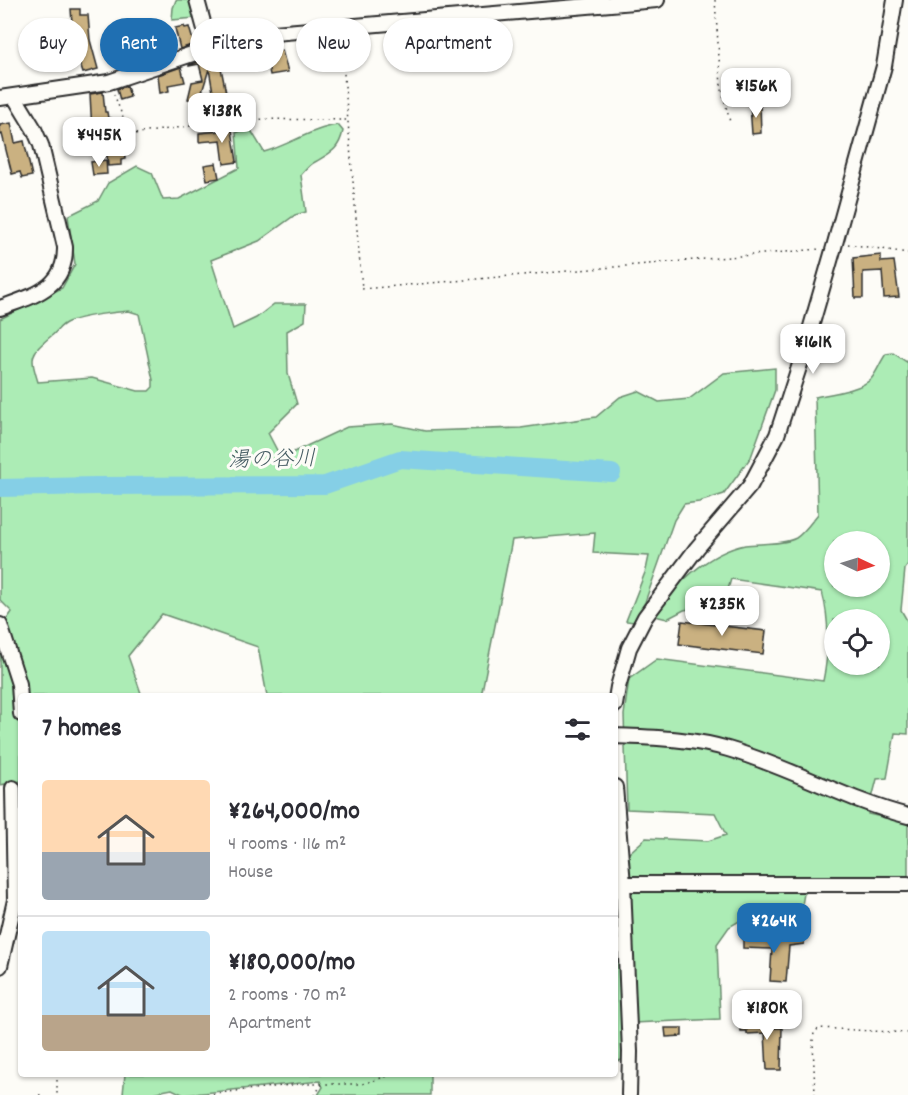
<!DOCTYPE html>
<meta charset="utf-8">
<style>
:root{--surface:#fff;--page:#f7f7f7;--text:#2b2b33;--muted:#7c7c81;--line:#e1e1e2;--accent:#1f6fb2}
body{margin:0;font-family:Dekko,"Klee One",sans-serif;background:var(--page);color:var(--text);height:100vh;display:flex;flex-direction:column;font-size:22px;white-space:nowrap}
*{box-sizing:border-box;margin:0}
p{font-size:20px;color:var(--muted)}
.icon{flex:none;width:33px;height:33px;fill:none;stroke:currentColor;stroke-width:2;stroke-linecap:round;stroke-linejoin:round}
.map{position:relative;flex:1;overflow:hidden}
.details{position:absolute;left:18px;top:693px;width:600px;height:384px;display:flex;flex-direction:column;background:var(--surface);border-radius:6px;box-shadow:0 2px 4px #0004}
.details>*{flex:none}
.top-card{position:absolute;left:18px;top:18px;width:600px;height:54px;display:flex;gap:12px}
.needle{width:39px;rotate:94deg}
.tools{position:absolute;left:824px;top:531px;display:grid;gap:12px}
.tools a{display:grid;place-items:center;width:66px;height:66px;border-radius:50%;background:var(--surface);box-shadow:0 2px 4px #0004;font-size:30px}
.price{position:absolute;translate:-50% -51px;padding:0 14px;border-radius:12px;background:#fff;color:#222;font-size:20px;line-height:39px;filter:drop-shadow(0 2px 3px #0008)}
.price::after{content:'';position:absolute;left:50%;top:36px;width:18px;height:14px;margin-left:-9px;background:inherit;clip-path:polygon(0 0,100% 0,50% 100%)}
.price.current{background:var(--accent);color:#fff}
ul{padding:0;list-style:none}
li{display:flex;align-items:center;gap:18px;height:150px;padding:0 24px}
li+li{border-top:2px solid var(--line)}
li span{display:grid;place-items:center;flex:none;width:168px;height:120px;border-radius:6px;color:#555}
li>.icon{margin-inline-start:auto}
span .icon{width:72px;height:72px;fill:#fffc;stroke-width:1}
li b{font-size:26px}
h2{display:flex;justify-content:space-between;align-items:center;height:72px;padding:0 24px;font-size:26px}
.pill{padding:0 21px;border-radius:27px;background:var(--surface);box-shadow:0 2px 4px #0004;font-size:21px;line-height:54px}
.pill.current{background:var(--accent);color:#fff}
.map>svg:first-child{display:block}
.green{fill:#acecb5;stroke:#6c8c70;stroke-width:1.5;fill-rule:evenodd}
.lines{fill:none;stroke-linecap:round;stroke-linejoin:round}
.river{stroke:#85cfe6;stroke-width:18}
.building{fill:#cab181;stroke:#2b2b2b;stroke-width:1.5}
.minor-casing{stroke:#2b2b2b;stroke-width:18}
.path{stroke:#2b2b2b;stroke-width:1.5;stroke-dasharray:1.5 4.5;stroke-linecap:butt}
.minor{stroke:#fdfcf7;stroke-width:14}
.labels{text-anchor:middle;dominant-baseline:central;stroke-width:6;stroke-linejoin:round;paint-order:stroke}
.water-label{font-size:22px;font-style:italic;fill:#465c63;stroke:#fdfcf7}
</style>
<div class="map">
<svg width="908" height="1095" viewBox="0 0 908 1095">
<rect width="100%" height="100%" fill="#fdfcf7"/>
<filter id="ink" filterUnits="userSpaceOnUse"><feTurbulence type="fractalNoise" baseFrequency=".0167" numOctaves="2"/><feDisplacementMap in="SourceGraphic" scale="12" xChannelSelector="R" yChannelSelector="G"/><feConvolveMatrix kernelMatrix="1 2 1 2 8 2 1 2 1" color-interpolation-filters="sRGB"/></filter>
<g filter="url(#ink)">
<path class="green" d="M176 0H190L196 18 172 20 173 8Z
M338 125 343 131C339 150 330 153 315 162 309 165 305 171 301 175L306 212 295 215 259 241 211 260 233 329 256 318 274 304H306L305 321 287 331 288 374 297 404 268 433 281 458 347 427 392 424 425 431 521 428 596 417 620 397 638 391 659 402 689 399 724 373 775 368V390L751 457 724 494 699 502 684 504 674 520 645 602 634 622 626 621 646 570 649 556 593 553 595 533 512 540 481 696H267L258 647 162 614 128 656 142 696H21V781L0 785V629L12 612 0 600V319L62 288 75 264 68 216 98 201 108 183 137 166 152 173 163 200 179 199 239 168 236 133 249 127 264 152C290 145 312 128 338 125ZM129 311 139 314 153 380V387L149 391H138L92 378 38 382C30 356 30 354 50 337 57 332 60 325 68 322 82 316 114 312 129 311Z
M893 353 908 363V565L905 569 901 610 908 622V734L895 733 887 778 877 779 868 814 908 823V880L807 877 800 916 753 913 729 927 717 944 720 1019 633 1023 624 1060 615 1061V853H629L646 838 708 841 726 835 715 813 627 809 624 715 629 679 657 659 823 681C829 653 830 620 822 592L731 579 724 603 684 610 667 619 655 616C671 586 710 552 745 545 758 543 784 545 796 538 804 533 812 521 818 514L815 397C829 394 861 390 871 379 877 372 880 362 886 354ZM834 542H879V586H834ZM834 620H879V664H834Z
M125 1074H430V1095H318L323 1087 320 1081 184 1095 172 1089 147 1094H123Z"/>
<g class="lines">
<path class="river" d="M0 488 96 486 325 485 400 459 612 473"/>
</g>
<path class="building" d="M71 9H80V15H88L90 40 98 69 83 73 80 64 62 67 59 55H51V38L73 37Z
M184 26 185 28 189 27 194 44 180 49 175 28Z
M261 45 263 54 220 63 229 108 216 110 209 69 199 102 188 99 192 82 203 80 199 64 189 66V65L212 57Z
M274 48 275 51 282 50 288 72 270 75 265 50Z
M181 67 185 82 168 85 169 91 160 93 158 75Z
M127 86 130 97 120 100 117 89Z
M103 92 105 112H107L108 118H111L112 129 92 131 90 94Z
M760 104 761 133 752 134 750 105Z
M11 123 15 143 24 141 32 176 22 178 20 172 12 174 2 134 0 135V125Z
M115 129 116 137 119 136V145H124L125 159 121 160V165L108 166 105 130Z
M232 130 237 162 224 164 221 140 199 142V133Z
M106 160 107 174 93 175 91 162Z
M216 163 219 178 207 180 204 165Z
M881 255V262L894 261 899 297 884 298 882 271 863 272V298H855L853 258Z
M682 621 766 631 763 654 679 644Z
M743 937 804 941V944L789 946 786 982 770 981 772 949 743 948Z
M759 1016V1021H765V1028H782L781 1070H767L765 1033 747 1034V1031H741L740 1022H750L749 1017Z
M665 1028H682V1036L666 1037Z"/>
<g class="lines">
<defs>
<path id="minor" d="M197 0 210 48
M0 98 109 82 210 48 274 33 657 0
M0 308C32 296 66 289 65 247L41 145 34 129 14 96
M0 625 19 684 21 714
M615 705 618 687 629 648 645 617 697 548 750 486 777 435 802 358 834 247 884 66 895 0
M615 736C653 738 692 738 728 749 790 767 846 800 908 816
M615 787 623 884 630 1052 629 1095
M623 884H908
M0 966 15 900 13 788"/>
</defs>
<use href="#minor" class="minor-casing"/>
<path class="path" d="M715 0 721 86 730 122
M341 38 362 289 820 249
M114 94 128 131 133 134 241 119 348 120
M848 244 908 253
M57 1074V1095
M39 1095H41
M201 1095 300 1084H362L394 1074
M314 1095 322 1085
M815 1095 813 1040 814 1033 819 1028 908 1033"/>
<use href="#minor" class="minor"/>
</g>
</g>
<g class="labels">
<g class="water-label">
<text transform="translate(272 461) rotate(-1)">湯の谷川</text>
</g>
</g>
</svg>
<div class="tools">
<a><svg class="needle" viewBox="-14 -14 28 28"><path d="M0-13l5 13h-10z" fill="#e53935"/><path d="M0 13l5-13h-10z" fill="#7c7c81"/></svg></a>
<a><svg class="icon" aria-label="locate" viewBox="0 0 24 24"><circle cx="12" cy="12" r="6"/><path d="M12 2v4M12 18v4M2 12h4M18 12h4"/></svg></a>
</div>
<b class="price" style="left:756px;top:119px">¥156K</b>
<b class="price" style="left:222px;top:144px">¥138K</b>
<b class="price" style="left:99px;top:168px">¥445K</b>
<b class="price" style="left:813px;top:375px">¥161K</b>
<b class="price" style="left:722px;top:637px">¥235K</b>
<b class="price current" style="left:774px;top:954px">¥264K</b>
<b class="price" style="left:767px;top:1041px">¥180K</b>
<div class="top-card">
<a class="pill">Buy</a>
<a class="pill current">Rent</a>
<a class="pill">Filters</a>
<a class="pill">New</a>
<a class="pill">Apartment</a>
</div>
<section class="details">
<h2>7 homes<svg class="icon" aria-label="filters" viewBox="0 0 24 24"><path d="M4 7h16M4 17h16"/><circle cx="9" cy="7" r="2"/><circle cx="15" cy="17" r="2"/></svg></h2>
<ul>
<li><span style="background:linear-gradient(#ffd9b3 60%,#9aa5b1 0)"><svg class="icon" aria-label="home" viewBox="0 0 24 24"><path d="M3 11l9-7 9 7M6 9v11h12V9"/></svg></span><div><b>¥264,000/mo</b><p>4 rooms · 116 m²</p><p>House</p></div></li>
<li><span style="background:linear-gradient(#bfe0f5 70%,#b9a48a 0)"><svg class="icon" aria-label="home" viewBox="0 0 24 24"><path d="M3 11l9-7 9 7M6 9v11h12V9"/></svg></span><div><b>¥180,000/mo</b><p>2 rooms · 70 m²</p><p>Apartment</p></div></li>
</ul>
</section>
</div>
